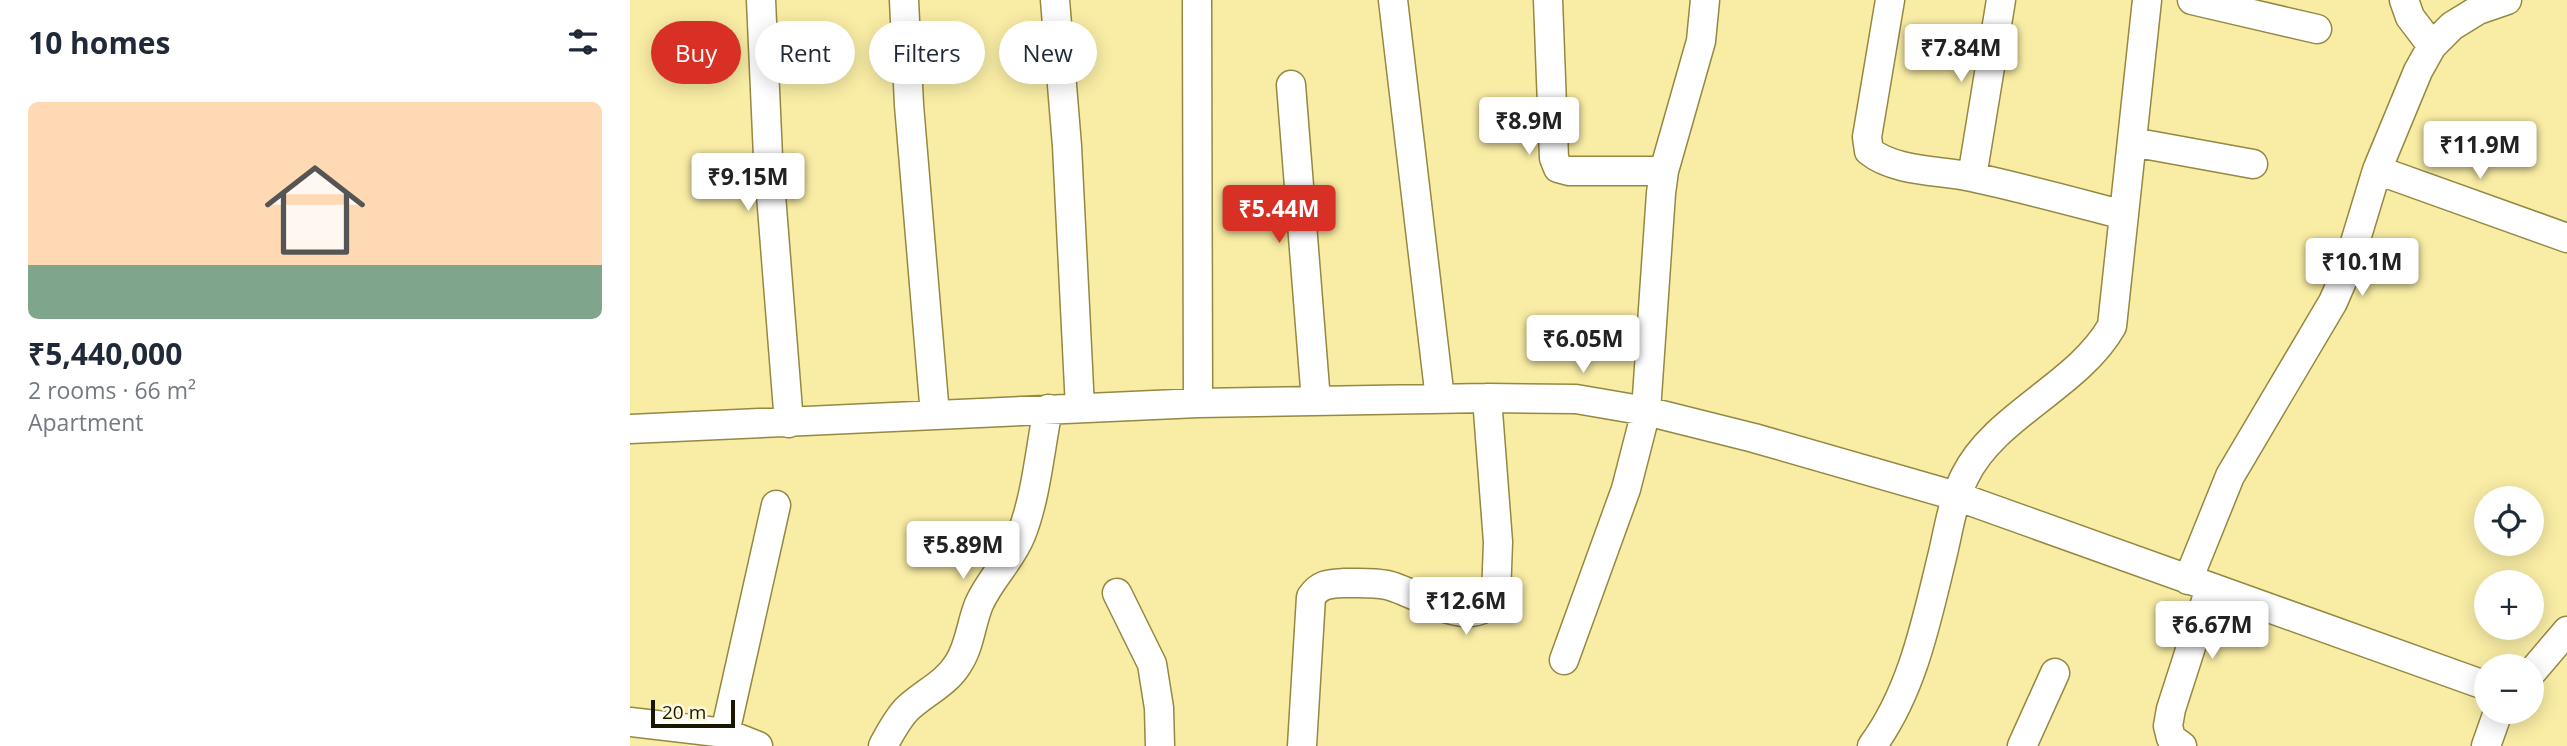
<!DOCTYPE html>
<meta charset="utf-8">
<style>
:root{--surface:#fff;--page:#f2f2f3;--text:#1f2937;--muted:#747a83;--accent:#d93025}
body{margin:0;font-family:"Open Sans",sans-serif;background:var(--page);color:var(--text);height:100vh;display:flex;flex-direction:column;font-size:26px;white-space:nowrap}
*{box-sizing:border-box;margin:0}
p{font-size:23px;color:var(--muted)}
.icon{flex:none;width:38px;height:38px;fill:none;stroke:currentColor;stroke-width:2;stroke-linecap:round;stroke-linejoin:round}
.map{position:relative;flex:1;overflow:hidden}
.panel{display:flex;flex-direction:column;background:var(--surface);width:630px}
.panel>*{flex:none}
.guide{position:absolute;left:21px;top:21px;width:665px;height:63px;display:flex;gap:14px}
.fabs{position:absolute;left:1844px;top:486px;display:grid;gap:14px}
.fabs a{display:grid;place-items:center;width:70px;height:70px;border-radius:50%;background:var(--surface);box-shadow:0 4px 18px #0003;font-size:35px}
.scale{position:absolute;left:21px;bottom:18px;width:84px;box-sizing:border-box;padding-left:7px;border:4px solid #1b1600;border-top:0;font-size:19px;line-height:24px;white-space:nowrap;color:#1b1600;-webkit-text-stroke:5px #fefadd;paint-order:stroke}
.price{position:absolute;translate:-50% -60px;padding:0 16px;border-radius:7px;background:#fff;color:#222;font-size:23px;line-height:46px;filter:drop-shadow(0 2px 4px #0008)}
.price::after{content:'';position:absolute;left:50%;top:42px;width:21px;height:16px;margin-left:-10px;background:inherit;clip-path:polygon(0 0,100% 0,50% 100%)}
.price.active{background:var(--accent);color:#fff}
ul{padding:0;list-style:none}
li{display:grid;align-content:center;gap:14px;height:371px;padding:0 28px}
li span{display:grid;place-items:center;height:217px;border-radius:10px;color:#555}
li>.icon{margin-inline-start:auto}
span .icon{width:126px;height:126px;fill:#fffc;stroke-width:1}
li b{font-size:30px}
h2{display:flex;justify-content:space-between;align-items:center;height:84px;padding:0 28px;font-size:30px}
.chip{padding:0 24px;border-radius:32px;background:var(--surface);box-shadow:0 4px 18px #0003;font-size:24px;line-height:63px}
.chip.active{background:var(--accent);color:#fff}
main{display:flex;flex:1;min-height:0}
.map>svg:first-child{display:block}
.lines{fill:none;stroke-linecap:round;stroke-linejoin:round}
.minor-casing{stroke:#948842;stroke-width:31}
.minor{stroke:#fff;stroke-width:28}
</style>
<main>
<section class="panel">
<h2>10 homes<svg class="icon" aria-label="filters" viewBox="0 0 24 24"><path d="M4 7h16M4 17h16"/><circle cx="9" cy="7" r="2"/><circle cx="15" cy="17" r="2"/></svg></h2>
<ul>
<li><span style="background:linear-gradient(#ffd9b3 75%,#7fa58c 0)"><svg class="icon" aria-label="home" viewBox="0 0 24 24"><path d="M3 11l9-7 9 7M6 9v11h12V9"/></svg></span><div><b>₹5,440,000</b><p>2 rooms · 66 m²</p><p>Apartment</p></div></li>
</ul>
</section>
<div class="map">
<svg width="1937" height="746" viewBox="0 0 1937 746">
<rect width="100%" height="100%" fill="#f9eda5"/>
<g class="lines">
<defs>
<path id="minor" d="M131 0 138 157 159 423
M274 0 279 105 305 415
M425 0 437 146 450 408
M567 0 568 403
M763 0 810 399
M918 0 924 158 928 168 939 171H1034
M1260 0 1237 137 1239 151C1265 172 1309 170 1342 177 1393 188 1444 202 1494 215
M1562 0 1687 29
M1774 0 1780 17 1802 46
M661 85 686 401
M1502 142 1623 164
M1747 170 1937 238
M1342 177 1371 0
M0 429 568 403 857 398 946 399 1016 411 1124 438 1326 496 1857 686
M1558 580 1600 476 1703 302 1716 272 1747 170 1788 71 1802 46 1822 26 1848 10 1877 0
M487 593 522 664 529 708 530 746
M934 660 996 489 1016 411 1031 193 1034 171 1071 41 1075 0
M1902 672 1937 631
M0 722 95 733 128 746
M95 733 146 505
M253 746C260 733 266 721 276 710 292 694 316 684 328 664 340 646 341 623 349 604 360 579 381 560 391 535 406 498 410 449 418 409
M672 746 681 597C690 584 698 584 714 583 728 583 743 582 757 585 788 592 842 635 866 596L868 542 857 398
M1242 746C1283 691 1297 618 1313 553 1319 527 1323 500 1335 476 1365 415 1448 386 1482 326L1517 0
M1392 746 1425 673
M1552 746 1541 738 1538 726 1541 709 1580 588
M1856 746 1868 712"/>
</defs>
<use href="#minor" class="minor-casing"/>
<use href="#minor" class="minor"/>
</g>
</svg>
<div class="fabs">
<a><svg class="icon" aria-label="locate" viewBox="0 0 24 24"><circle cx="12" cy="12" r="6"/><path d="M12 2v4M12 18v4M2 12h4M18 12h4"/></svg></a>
<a>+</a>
<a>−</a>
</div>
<div class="scale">20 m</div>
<b class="price" style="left:1331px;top:84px">₹7.84M</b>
<b class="price" style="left:899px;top:157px">₹8.9M</b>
<b class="price" style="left:1850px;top:181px">₹11.9M</b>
<b class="price" style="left:118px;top:213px">₹9.15M</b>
<b class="price active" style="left:649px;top:245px">₹5.44M</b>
<b class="price" style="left:1732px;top:298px">₹10.1M</b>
<b class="price" style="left:953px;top:375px">₹6.05M</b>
<b class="price" style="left:333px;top:581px">₹5.89M</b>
<b class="price" style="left:836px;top:637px">₹12.6M</b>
<b class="price" style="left:1582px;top:661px">₹6.67M</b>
<div class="guide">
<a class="chip active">Buy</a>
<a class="chip">Rent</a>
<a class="chip">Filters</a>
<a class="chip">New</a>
</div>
</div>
</main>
